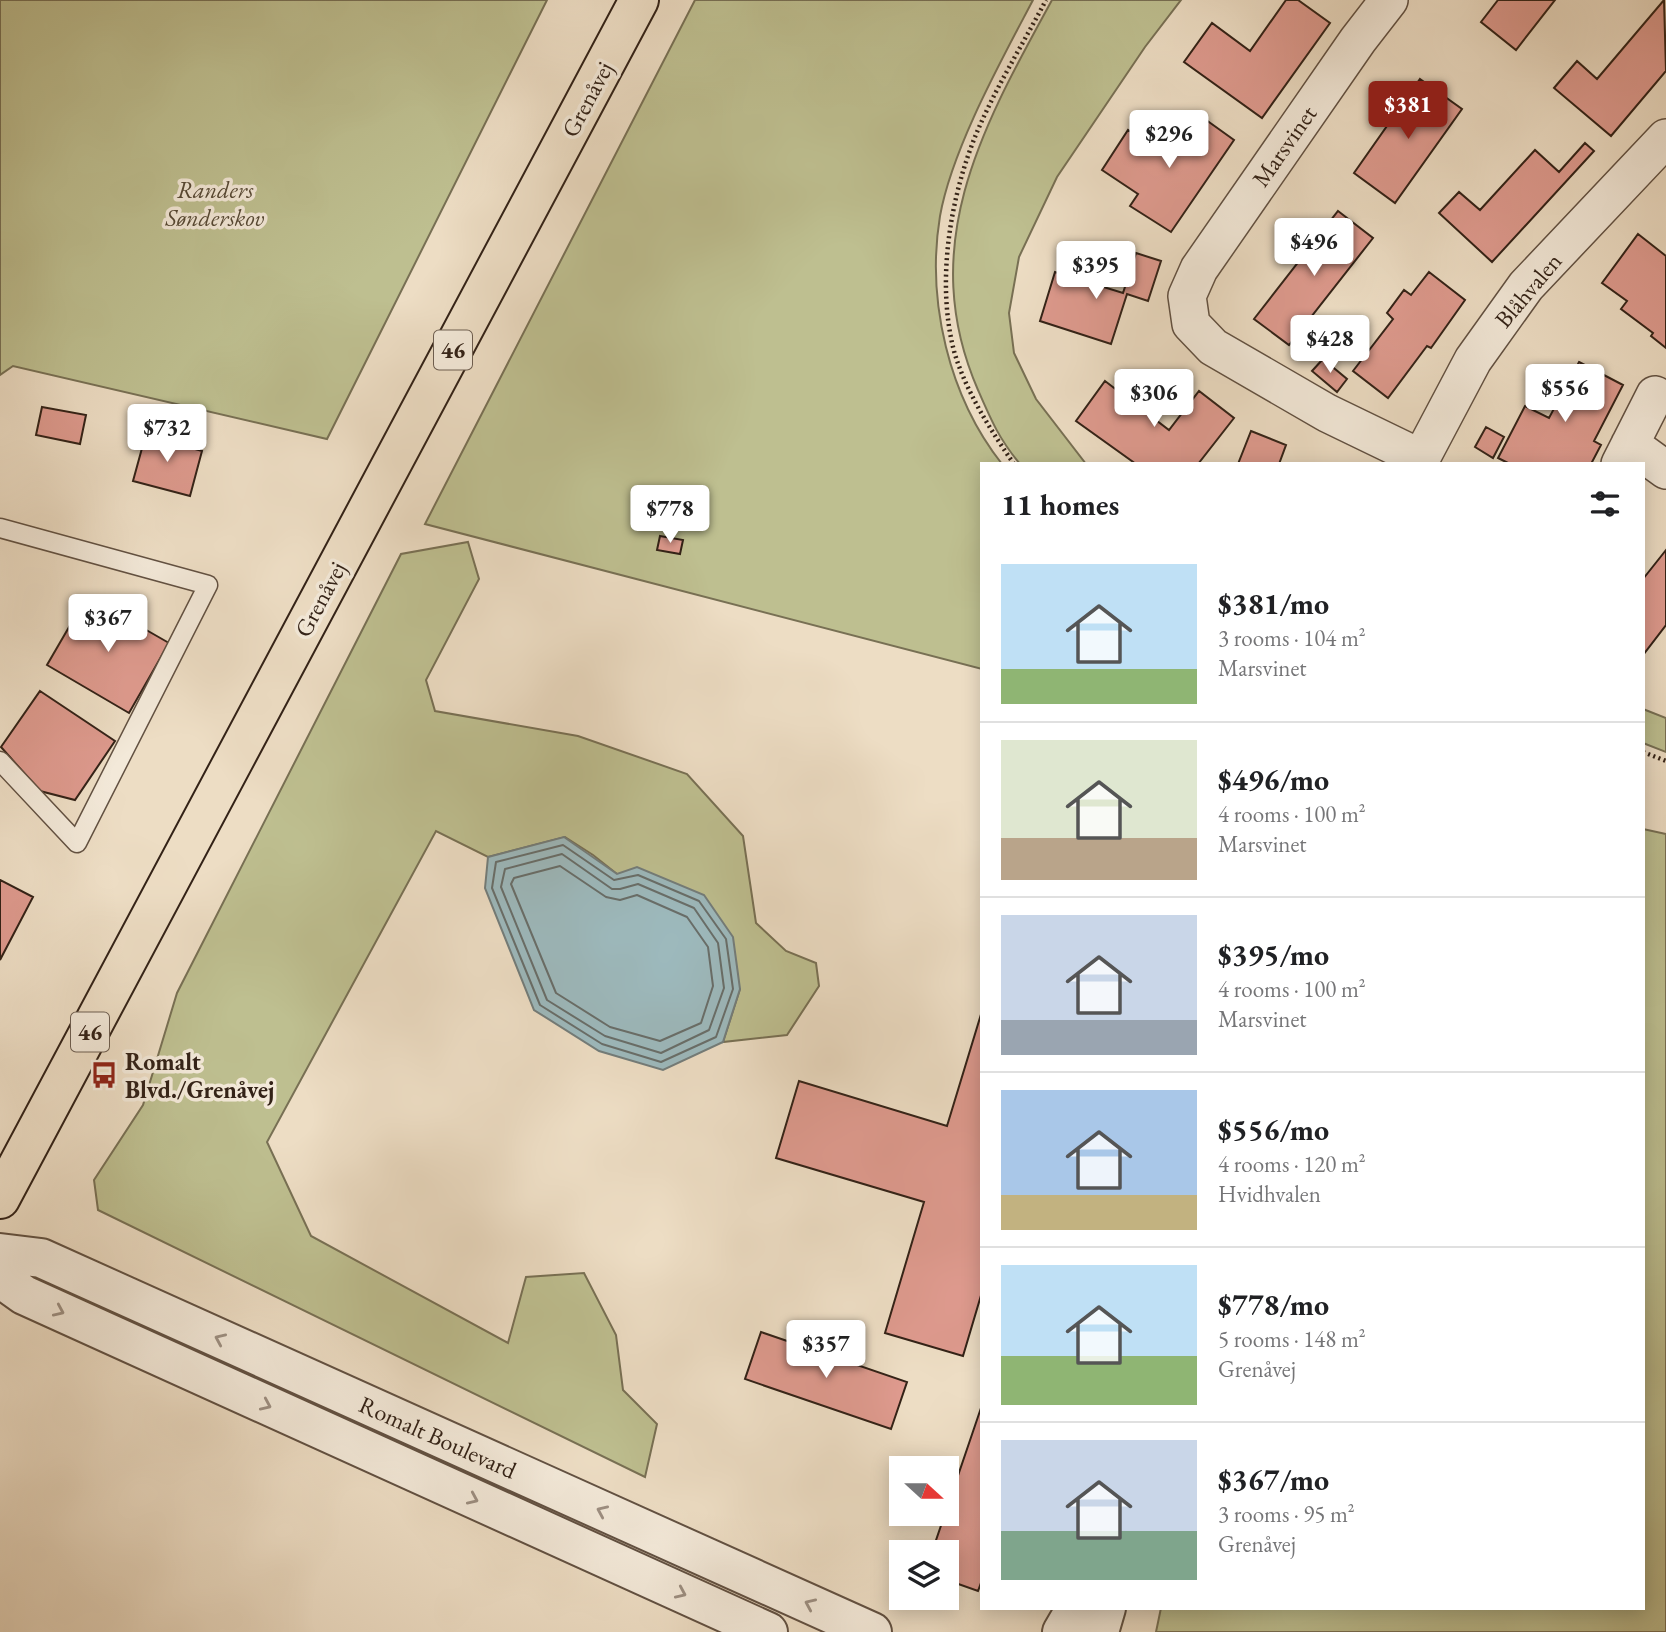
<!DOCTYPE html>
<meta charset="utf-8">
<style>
:root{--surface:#fff;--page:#f6f6f6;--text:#202124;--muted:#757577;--line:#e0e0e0;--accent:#8f2418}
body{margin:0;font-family:"EB Garamond",serif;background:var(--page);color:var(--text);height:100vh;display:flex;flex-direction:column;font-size:26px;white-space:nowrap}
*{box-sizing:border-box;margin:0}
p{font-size:23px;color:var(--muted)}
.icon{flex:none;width:38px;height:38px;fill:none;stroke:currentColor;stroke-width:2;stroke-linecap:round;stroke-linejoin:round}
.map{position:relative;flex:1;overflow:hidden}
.details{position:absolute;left:980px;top:462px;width:665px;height:1148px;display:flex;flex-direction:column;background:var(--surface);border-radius:0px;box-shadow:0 4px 18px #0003}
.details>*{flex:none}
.needle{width:46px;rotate:111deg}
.tools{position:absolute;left:889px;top:1456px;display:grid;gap:14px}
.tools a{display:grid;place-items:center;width:70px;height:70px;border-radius:0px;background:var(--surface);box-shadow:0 4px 18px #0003;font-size:35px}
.price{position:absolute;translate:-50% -60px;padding:0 16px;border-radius:7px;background:#fff;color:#222;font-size:23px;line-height:46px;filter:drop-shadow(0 2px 4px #0008)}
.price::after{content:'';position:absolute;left:50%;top:42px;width:21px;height:16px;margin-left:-10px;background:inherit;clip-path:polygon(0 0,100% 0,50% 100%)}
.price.on{background:var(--accent);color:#fff}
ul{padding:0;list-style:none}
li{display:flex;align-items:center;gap:21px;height:175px;padding:0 21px}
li+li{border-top:2px solid var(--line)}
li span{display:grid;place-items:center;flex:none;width:196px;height:140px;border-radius:0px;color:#555}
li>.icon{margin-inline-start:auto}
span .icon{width:84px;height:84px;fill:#fffc;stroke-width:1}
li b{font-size:30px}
h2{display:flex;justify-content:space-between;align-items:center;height:84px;padding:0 21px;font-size:30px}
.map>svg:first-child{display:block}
.green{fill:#bebf90;stroke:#787054;stroke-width:2}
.water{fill:#9dbabe;stroke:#737d7b;stroke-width:2}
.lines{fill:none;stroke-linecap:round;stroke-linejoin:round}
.shore{stroke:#686e6a;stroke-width:2}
.building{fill:#de9a8e;stroke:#332217;stroke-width:2}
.service-casing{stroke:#625142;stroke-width:21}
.minor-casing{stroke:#625142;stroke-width:40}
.tertiary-casing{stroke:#625142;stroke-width:42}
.primary-casing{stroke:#332217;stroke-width:42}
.path{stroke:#332217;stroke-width:4.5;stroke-dasharray:2 3.5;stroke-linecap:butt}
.service{stroke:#f3e9d9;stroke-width:18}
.minor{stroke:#f3e9d9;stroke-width:37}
.tertiary{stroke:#f3e9d9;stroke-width:38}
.primary{stroke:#edddc4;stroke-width:38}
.oneway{stroke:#9d8f82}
.labels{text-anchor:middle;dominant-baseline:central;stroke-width:7;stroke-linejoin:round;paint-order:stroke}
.shield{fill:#f3e9d9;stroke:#6d5e51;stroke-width:2}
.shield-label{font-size:23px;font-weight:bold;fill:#332217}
.street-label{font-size:24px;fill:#332217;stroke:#f3e9d9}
.park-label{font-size:24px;font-style:italic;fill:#564935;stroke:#f3e9d9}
.poi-label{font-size:24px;font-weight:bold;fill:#332217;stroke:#f3e9d9;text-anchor:start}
</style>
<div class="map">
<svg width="1666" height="1632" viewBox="0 0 1666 1632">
<rect width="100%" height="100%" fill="#edddc4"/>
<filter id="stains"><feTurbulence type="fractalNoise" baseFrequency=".00286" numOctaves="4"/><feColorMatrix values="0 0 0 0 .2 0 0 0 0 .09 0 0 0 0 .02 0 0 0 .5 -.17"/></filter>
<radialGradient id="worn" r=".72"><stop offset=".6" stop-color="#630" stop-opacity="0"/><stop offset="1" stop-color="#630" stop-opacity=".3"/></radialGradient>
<path class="green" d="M0 0H547L327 439 13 366 0 375Z
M695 0H1033C1001 61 952 149 940 216 926 301 949 397 1002 464H982V669L425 524Z
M1052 0H1181L1145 47 1057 177 1019 257 1009 313 1014 353 1036 399 1086 464H1020C999 439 991 420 978 390 915 245 983 126 1052 0Z
M468 542 479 579 426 680 435 711 578 736 687 774 743 836 756 923 786 951 816 963 819 986 787 1035 723 1042 740 989 617 874 593 855 565 837 488 857 436 831 267 1142 311 1236 508 1343 526 1277 584 1273 616 1335 623 1390 657 1424 645 1477 98 1210 94 1180 143 1105 177 993 401 554Z
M1643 709 1666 718V752L1643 743Z
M1643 829 1666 834V1632H1156L1161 1608H1643Z"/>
<path class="water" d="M564 837 617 874 637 867 704 895 733 937 740 989 723 1042 663 1070 599 1051 534 1010 485 888 488 857Z"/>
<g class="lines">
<path class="shore" d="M563 845 614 880 638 875 699 901 726 939 733 989 716 1037 661 1062 602 1044 540 1005 492 888 496 862Z
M562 854 612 889H620L638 884 694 908 718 943 724 988 709 1030 661 1053 605 1036 547 1000 501 887 505 869Z
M560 866 606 897 620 900 637 895 687 917 708 947 713 986 701 1023 660 1041 610 1027 556 993 511 884 514 878Z"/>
</g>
<path class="building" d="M1286 0H1298L1330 23 1262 118 1184 62 1212 23 1250 51Z
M1498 0H1555L1516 50 1481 22Z
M1664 0 1666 71 1611 136 1554 88 1577 61 1597 79Z
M1420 79 1462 109 1395 203 1354 173Z
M1195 112 1234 140 1171 232 1130 206 1138 194 1102 170 1128 130 1166 156Z
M1585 143 1594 151 1492 262 1439 213 1459 192 1480 210 1535 150 1559 172Z
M1338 211 1373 238 1289 345 1254 319Z
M1638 234 1666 256V348L1651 336 1653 333 1621 309 1627 301 1602 283Z
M1136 253 1161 261 1148 301 1127 294 1111 344 1040 321 1055 272 1123 293Z
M1429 272 1465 300 1431 348 1427 346 1388 398 1353 371 1393 319 1387 313 1404 290 1411 295Z
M1323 359 1347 379 1337 392 1312 371Z
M1579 362 1623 385 1594 441 1601 445 1591 464H1510L1498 458 1525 406 1549 418Z
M1105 381 1169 430 1199 391 1234 418 1198 464H1136L1076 421Z
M42 407 86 415 80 444 36 435Z
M1486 427 1504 437 1493 458 1475 447Z
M147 430 180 438 178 444 202 451 190 496 133 481Z
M1251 431 1286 445 1279 464H1238Z
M660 536 683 540 680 554 657 550Z
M1666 550V625L1643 655V579Z
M87 596 169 643 129 713 47 665Z
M40 691 115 741 75 800 40 791 1 747Z
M0 880 33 897 0 960Z
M982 1011V1292L963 1356 885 1333 924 1202 776 1158 799 1081 947 1126Z
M761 1332 907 1382 891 1429 745 1379Z
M982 1405V1580L978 1591 947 1580V1552H932Z"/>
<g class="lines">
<defs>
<path id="service" d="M0 528 208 585 77 843 0 761"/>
<path id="minor" d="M1389 0 1358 40 1199 269 1187 296 1191 324 1213 347 1327 413 1420 458
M1630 444 1666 470
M1418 464 1473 360 1526 286 1666 138
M1620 464 1655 395"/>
<path id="tertiary" d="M0 1253 41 1258 872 1632
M0 1278 24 1295 768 1632
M1062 1632 1076 1608
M1099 1632 1106 1608"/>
<path id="primary" d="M0 1199 639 0"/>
</defs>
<use href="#service" class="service-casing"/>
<use href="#minor" class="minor-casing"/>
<use href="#tertiary" class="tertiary-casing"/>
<use href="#primary" class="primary-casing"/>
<path class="path" d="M1014 464C991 431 965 390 954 351 936 282 950 197 977 132 996 87 1023 44 1046 0
M1643 752 1666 761"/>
<use href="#service" class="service"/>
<use href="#minor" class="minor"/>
<use href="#tertiary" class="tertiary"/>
<use href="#primary" class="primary"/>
</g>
<defs><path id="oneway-chevron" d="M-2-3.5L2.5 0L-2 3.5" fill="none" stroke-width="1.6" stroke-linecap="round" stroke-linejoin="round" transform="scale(1.75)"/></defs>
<g class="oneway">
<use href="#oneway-chevron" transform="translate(59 1311) rotate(24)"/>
<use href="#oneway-chevron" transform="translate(220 1339) rotate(-156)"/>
<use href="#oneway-chevron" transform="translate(266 1405) rotate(24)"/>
<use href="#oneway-chevron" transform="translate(473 1499) rotate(24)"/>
<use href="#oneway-chevron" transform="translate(602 1511) rotate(-156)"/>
<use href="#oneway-chevron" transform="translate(681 1593) rotate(24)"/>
<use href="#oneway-chevron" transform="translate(810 1604) rotate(-156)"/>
</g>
<defs>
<symbol id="bus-bare" viewBox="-9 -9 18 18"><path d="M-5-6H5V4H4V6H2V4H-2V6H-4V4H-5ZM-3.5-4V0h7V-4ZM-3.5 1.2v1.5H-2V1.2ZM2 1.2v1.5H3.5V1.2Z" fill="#8f2418" stroke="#f3e9d9" stroke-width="2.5" paint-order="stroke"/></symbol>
</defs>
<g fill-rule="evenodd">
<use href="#bus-bare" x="85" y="1056" width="38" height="38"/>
</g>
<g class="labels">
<g class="shield">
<rect x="434" y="330.5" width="38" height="39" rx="5"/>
<rect x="71" y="1012.5" width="38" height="39" rx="5"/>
</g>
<g class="shield-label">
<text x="453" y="350">46</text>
<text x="90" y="1032">46</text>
</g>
<g class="street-label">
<text transform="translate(587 99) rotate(-62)">Grenåvej</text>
<text transform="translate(1284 146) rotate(-55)">Marsvinet</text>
<text transform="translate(1528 290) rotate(-50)">Blåhvalen</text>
<text transform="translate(320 599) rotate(-62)">Grenåvej</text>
<text transform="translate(438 1437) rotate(24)">Romalt Boulevard</text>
</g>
<g class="park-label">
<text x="215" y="189">Randers<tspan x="215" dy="28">Sønderskov</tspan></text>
</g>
<g class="poi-label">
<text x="125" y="1061">Romalt<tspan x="125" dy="28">Blvd./Grenåvej</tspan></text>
</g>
</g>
<rect width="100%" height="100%" filter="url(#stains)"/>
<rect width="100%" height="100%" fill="url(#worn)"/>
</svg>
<div class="tools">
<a><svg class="needle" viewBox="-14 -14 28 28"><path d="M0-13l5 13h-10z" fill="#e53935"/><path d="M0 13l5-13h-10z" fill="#757577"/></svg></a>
<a><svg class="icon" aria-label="layers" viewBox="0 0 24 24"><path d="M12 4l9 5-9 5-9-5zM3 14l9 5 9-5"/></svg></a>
</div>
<b class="price on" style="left:1408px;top:141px">$381</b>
<b class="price" style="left:1169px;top:170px">$296</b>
<b class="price" style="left:1314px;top:278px">$496</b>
<b class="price" style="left:1096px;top:301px">$395</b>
<b class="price" style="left:1330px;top:375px">$428</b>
<b class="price" style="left:1565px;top:424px">$556</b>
<b class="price" style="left:1154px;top:429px">$306</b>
<b class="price" style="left:167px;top:464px">$732</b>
<b class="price" style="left:670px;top:545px">$778</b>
<b class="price" style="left:108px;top:654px">$367</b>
<b class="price" style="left:826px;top:1380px">$357</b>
<section class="details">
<h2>11 homes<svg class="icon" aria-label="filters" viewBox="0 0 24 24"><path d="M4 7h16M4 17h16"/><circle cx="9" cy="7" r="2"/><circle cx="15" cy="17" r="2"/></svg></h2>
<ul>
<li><span style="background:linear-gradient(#bfe0f5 75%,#8fb573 0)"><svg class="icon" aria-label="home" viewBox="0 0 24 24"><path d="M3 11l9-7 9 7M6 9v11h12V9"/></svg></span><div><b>$381/mo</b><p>3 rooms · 104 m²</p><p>Marsvinet</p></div></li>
<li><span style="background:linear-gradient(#dfe7d0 70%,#b9a48a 0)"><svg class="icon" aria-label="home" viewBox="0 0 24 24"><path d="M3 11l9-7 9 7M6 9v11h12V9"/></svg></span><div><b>$496/mo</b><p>4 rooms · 100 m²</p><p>Marsvinet</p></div></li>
<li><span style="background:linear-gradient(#c9d6e8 75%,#9aa5b1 0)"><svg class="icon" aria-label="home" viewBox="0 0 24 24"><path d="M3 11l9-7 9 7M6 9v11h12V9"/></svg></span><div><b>$395/mo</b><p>4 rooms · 100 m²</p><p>Marsvinet</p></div></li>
<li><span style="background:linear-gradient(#a9c7e8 75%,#c2b280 0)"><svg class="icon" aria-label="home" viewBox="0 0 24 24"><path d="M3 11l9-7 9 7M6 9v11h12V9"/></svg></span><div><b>$556/mo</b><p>4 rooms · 120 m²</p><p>Hvidhvalen</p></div></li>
<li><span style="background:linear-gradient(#bfe0f5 65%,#8fb573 0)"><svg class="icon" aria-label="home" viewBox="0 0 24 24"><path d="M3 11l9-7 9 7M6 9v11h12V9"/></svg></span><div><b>$778/mo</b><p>5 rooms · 148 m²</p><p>Grenåvej</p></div></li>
<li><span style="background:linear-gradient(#c9d6e8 65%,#7fa58c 0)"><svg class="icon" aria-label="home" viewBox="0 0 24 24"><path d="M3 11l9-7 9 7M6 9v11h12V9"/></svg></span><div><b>$367/mo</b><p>3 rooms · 95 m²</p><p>Grenåvej</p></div></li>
</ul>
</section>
</div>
